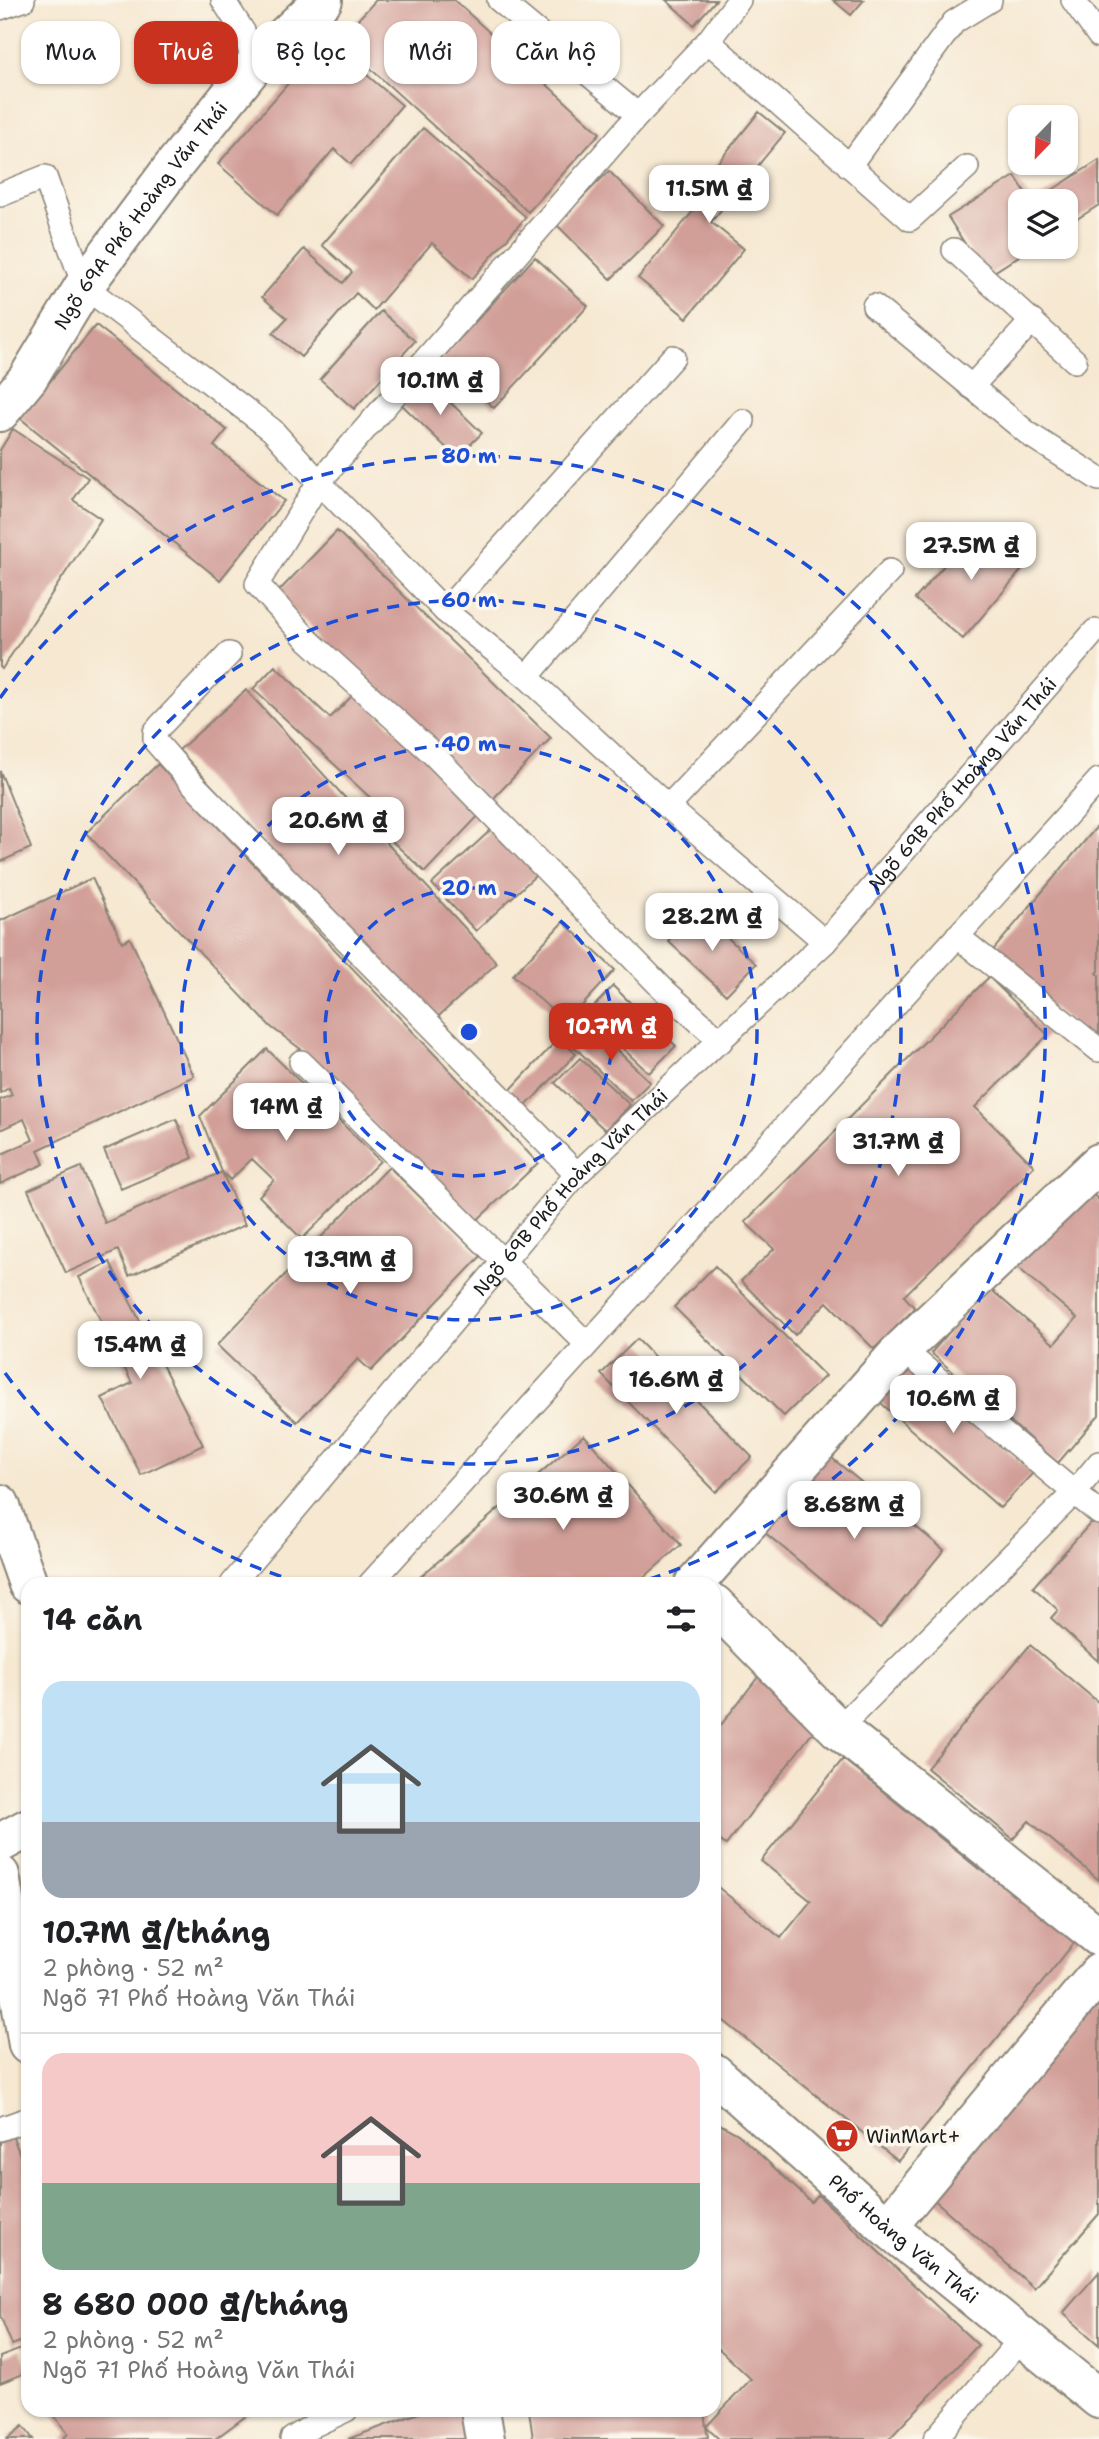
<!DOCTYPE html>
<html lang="vi">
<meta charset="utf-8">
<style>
:root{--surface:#fff;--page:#f6f6f6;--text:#202124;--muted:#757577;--line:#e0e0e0;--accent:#c8321e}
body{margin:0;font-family:"Shantell Sans",sans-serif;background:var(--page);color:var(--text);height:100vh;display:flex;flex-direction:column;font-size:26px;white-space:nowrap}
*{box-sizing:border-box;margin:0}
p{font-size:23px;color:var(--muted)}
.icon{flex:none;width:38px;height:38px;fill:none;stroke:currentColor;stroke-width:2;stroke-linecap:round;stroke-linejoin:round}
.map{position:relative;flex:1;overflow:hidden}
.panel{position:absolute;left:21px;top:1577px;width:700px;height:840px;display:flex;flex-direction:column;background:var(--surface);border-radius:21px;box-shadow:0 2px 5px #0004}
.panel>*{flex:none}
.top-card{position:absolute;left:21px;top:21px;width:700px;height:63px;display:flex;gap:14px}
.needle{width:46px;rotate:203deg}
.tools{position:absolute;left:1008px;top:105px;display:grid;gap:14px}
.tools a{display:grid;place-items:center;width:70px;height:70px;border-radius:14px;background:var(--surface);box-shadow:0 2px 5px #0004;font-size:35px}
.price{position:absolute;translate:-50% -60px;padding:0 16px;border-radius:14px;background:#fff;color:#222;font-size:23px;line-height:46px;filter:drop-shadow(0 2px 4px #0008)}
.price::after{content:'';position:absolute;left:50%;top:42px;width:21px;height:16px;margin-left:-10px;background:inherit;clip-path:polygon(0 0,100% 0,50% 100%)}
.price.current{background:var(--accent);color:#fff}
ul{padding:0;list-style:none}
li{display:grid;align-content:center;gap:14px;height:371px;padding:0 21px}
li+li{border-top:2px solid var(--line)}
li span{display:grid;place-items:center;height:217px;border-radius:21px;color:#555}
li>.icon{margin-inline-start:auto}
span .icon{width:126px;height:126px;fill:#fffc;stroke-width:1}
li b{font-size:30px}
h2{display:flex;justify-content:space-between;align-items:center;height:84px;padding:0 21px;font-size:30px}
.tag{padding:0 24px;border-radius:21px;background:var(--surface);box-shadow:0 2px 5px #0004;font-size:24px;line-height:63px}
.tag.current{background:var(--accent);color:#fff}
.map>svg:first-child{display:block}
.building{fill:#d19f98}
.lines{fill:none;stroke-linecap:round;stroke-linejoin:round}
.service-casing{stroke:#898276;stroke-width:26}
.minor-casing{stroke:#898276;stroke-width:42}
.service{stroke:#fff;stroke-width:23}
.minor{stroke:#fff;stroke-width:38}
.ring{fill:none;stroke:#1d4ed8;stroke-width:3.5;stroke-dasharray:12 9}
.labels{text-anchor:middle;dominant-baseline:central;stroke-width:7;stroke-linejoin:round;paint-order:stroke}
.street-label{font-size:19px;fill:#1c1c1c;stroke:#fbf7ec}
.poi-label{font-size:19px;fill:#1c1c1c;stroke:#fbf7ec;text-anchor:start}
.centre{fill:#1d4ed8;stroke:#fbf7ec;stroke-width:3.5}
.ring-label{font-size:21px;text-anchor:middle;font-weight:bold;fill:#1d4ed8;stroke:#fbf7ec;stroke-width:7;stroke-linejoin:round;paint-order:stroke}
</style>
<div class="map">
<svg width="1099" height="2439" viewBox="0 0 1099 2439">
<rect width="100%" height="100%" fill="#fbf7ec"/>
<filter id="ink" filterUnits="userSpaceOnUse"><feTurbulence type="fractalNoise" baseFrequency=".0143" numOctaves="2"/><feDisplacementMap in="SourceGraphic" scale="14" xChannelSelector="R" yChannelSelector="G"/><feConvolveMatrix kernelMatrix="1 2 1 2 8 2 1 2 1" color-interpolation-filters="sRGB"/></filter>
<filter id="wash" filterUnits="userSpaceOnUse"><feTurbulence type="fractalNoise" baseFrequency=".00686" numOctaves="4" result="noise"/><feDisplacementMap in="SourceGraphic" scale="28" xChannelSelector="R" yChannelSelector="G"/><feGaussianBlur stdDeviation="1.57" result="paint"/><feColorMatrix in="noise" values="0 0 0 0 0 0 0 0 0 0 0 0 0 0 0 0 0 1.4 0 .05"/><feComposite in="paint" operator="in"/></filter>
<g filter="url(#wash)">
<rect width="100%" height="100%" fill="#f6e8d1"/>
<g id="blocks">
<path class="building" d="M376 0H454L600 133 528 212 339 40Z
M666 0H716L694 25Z
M833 0H864L851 15Z
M326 40 402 105 351 164 334 149 277 215 218 164Z
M759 112 785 133 711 222 744 249 687 318 638 278 695 209 686 202Z
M423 128 526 217 472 279 432 243 374 310 356 293 301 357 273 333 287 318 262 297 304 249 343 283 352 272 322 245Z
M1099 160V205L1066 226V201H1035Z
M609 171 664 226 611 279 556 224Z
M1015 176 1031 201H1020V247H1033L986 277 948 217Z
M535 257 588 306 494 408 441 359Z
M381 311 415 341 354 409 320 379Z
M96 325 227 430 214 446 284 501 220 580 20 418Z
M423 376 482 433 457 458 398 401Z
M13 429 88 478 73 500 101 519 2 669 0 667V450Z
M979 525 1026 565 963 639 915 599Z
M337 531 551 738 491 801 276 594Z
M275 666 330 718 355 693 483 811 425 872 364 815 376 803 253 689Z
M246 690 497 963 430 1024 179 750Z
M158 764 538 1163 474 1223 339 1090 302 1050 271 1027 86 833Z
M0 771 31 848 0 862Z
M1099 824V971L1097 973 1099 975V1046L989 955Z
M493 828 537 874 476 931 432 884Z
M92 878 122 942 130 938 194 1076 38 1150 44 1164 0 1184V1155L33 1140 24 1119 0 1130V1100L12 1095 9 1088 0 1093V921Z
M698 910 756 964 726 995 668 941Z
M563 922 615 970 566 1023 513 975Z
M989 977 1048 1035 975 1107 1034 1166 904 1296 915 1308 874 1349 827 1302 795 1335 741 1281 774 1249 745 1222Z
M613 986 642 1014 615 1042 586 1015Z
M646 1017 676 1046 649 1073 619 1045Z
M591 1025 650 1082 631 1101 572 1045Z
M559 1038 576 1054 519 1113 503 1098Z
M267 1049 380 1161 302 1239 259 1196 274 1180 252 1159 230 1180 222 1172 200 1116Z
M580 1058 630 1105 605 1130 555 1083Z
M176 1119 193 1158 121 1189 104 1150Z
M81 1167 105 1223 222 1172 245 1225 129 1276 118 1250 66 1273 28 1190Z
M389 1167 481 1256 371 1371 358 1359 297 1422 217 1345Z
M1085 1187 1099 1200V1415L1058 1463 931 1353 988 1287 1054 1344 1077 1318 1016 1266Z
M110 1262 203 1445 141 1475 102 1398 132 1383 79 1277Z
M715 1266 825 1376 784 1416 674 1307Z
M637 1339 752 1457 716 1492 601 1374Z
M907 1361 1033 1473 1000 1508 874 1397Z
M584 1435 681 1545 640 1581 636 1584H412Z
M827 1454 944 1550 880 1628 763 1531Z
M1096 1517 1099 1520V1662L1051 1618 1058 1610 1033 1587Z
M1030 1645 1099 1703V1880L1029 1821 1013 1839 927 1768Z
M762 1672 823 1719 726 1845 714 1836V1734Z
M843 1759 979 1869 989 1857 1083 1932 898 2161 714 2013V1884L781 1938 811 1901 761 1861Z
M1099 1989V2214L1034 2288 922 2189Z
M714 2121 738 2134 811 2202 818 2195 978 2345 889 2439H719L706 2427 708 2437 697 2439H533L529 2410H704L706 2427 751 2379 714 2344Z
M13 2137 28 2176V2339L12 2345 0 2315V2142Z
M1099 2272V2345L1063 2313Z
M21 2349 28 2372 0 2383V2357Z
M50 2410H254L215 2439H62L68 2434Z
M427 2410H462L472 2439H348Z
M23 2426 33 2439H7Z"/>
</g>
</g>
<g filter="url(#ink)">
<use href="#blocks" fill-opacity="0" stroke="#898276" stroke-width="2"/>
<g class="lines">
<defs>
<g id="service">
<path d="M223 0 244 33 255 64"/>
<path d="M499 0 638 115"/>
<path d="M1073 0 1099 36"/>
<path d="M0 8 23 0"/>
<path d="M708 41 910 219 967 167"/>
<path d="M849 166 954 22 990 0"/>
<path d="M0 195 45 177 84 286 272 430 319 482 638 115 708 41 739 0"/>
<path d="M954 250 1075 361"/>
<path d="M874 306 1030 435 1099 479"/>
<path d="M971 387 1032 321"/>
<path d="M445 611 673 357"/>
<path d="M229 654 160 726 155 732V741L190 781 577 1174"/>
<path d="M527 677 743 421"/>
<path d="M668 807 890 571"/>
<path d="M957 936 1099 1050"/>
<path d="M721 1041 665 991 432 753 308 640 257 584 319 482 445 611 527 677 668 807 825 942"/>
<path d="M301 1062 587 1344"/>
<path d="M902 1349 1099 1513"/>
<path id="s1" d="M232 1584 577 1174 825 942 1095 631"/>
<path d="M370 1584 1099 780"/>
<path d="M838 1729 1074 1493 1099 1463"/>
<path d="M0 2129 28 2119"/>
<path d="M292 2439 314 2425 346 2410"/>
<path d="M935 2439 1022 2338"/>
</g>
<g id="minor">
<path id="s2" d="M0 412 28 378 84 286 172 168 255 64 323 0"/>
<path d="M0 1504 28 1584"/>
<path d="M694 1584 902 1349 1099 1163"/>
<path d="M714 1604 838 1729 1099 1937"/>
<path d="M0 1843 28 1828"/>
<path d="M0 1875 28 2045"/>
<path id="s3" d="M714 2073 887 2227 1099 2399"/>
<path d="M887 2227 1099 1973"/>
<path d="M480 2410 485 2439"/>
</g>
</defs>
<use href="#service" class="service-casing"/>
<use href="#minor" class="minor-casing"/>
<use href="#service" class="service"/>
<use href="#minor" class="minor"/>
</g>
</g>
<g class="ring">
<circle cx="469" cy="1032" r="144"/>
<circle cx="469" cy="1032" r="288"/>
<circle cx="469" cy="1032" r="432"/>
<path d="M301 1583A576 576 0 0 1 0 1366M0 698A576 576 0 1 1 637 1583"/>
</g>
<defs>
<symbol id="supermarket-disc" viewBox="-11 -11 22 22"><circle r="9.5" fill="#c8321e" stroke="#fbf7ec"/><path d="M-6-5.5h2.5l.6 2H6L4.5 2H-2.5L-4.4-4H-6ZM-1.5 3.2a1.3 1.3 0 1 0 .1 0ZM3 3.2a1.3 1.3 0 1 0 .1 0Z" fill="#fff"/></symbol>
</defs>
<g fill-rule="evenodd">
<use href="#supermarket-disc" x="823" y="2117" width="38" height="38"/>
</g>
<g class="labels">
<g class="street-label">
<text stroke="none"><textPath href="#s2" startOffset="242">Ngõ 69A Phố Hoàng Văn Thái</textPath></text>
<text stroke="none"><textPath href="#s1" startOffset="1085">Ngõ 69B Phố Hoàng Văn Thái</textPath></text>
<text stroke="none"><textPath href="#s1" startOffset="518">Ngõ 69B Phố Hoàng Văn Thái</textPath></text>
<text stroke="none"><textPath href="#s3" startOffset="252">Phố Hoàng Văn Thái</textPath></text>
</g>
<g class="poi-label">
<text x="866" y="2136">WinMart+</text>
</g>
</g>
<circle cx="469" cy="1032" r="10" class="centre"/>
<g class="ring-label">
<text x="469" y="463">80 m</text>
<text x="469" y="607">60 m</text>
<text x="469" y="751">40 m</text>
<text x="469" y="895">20 m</text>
</g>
</svg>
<div class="tools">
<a><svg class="needle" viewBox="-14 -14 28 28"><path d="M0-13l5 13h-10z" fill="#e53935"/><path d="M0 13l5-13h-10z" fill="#757577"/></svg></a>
<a><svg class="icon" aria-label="layers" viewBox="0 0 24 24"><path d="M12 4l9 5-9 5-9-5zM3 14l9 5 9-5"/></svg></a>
</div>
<b class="price" style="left:709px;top:225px">11.5M ₫</b>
<b class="price" style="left:440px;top:417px">10.1M ₫</b>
<b class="price" style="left:971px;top:582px">27.5M ₫</b>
<b class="price" style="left:338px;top:857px">20.6M ₫</b>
<b class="price" style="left:712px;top:953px">28.2M ₫</b>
<b class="price current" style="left:611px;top:1063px">10.7M ₫</b>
<b class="price" style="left:286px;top:1143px">14M ₫</b>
<b class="price" style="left:898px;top:1178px">31.7M ₫</b>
<b class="price" style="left:350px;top:1296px">13.9M ₫</b>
<b class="price" style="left:140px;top:1381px">15.4M ₫</b>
<b class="price" style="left:676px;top:1416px">16.6M ₫</b>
<b class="price" style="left:953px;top:1435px">10.6M ₫</b>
<b class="price" style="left:563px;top:1532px">30.6M ₫</b>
<b class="price" style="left:854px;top:1541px">8.68M ₫</b>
<div class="top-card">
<a class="tag">Mua</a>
<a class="tag current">Thuê</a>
<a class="tag">Bộ lọc</a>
<a class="tag">Mới</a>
<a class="tag">Căn hộ</a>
</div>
<section class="panel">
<h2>14 căn<svg class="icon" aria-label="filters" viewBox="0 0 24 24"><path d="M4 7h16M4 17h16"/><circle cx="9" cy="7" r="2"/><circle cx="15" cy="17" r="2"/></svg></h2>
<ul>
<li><span style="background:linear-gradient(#bfe0f5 65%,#9aa5b1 0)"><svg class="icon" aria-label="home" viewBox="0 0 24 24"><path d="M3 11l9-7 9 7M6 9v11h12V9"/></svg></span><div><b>10.7M ₫/tháng</b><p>2 phòng · 52 m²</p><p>Ngõ 71 Phố Hoàng Văn Thái</p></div></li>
<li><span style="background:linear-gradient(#f6c9c9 60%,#7fa58c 0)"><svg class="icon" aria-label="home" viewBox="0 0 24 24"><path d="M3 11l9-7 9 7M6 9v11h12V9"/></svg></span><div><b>8 680 000 ₫/tháng</b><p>2 phòng · 52 m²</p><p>Ngõ 71 Phố Hoàng Văn Thái</p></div></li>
</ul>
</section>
</div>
